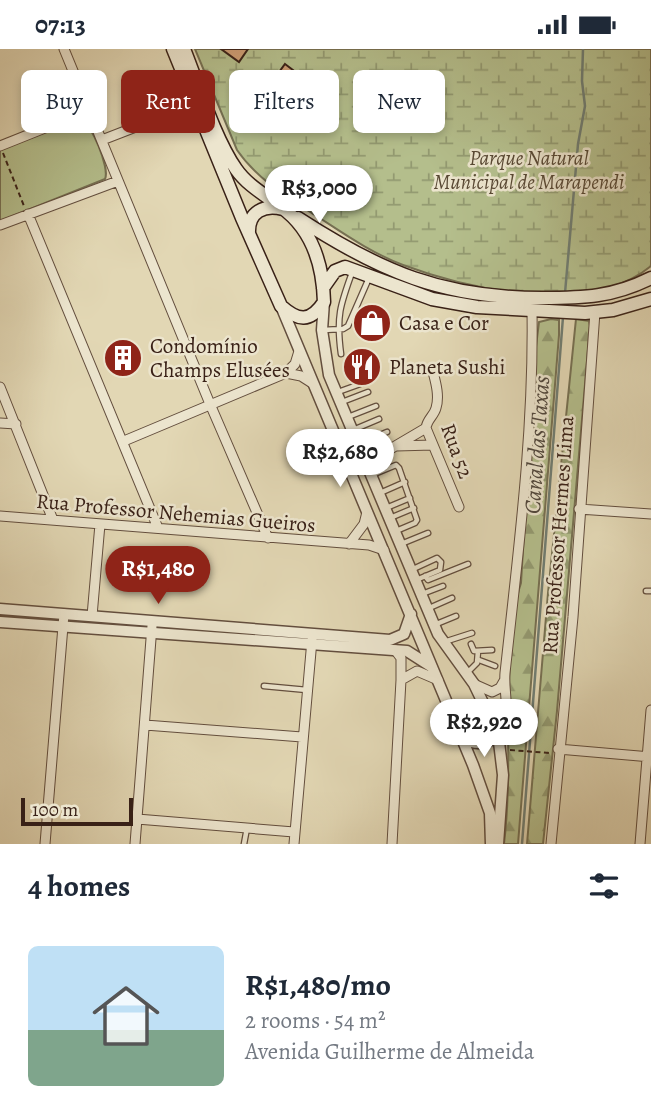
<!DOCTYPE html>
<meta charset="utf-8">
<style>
:root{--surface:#fff;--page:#f6f6f7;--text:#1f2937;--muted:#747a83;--accent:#8f2418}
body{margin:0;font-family:Alegreya,serif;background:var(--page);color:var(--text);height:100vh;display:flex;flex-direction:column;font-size:26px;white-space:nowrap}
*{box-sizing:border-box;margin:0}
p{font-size:23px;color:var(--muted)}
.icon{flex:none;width:38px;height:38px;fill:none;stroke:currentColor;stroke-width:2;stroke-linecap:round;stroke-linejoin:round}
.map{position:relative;height:795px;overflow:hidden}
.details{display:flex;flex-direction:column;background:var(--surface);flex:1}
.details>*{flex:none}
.hud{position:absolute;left:21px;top:21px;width:609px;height:63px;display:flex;gap:14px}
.scale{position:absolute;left:21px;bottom:18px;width:112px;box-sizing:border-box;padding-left:7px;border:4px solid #392117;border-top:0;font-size:19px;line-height:24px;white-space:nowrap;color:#392117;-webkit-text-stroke:5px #ece5ce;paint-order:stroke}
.price{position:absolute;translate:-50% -60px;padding:0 16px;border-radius:24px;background:#fff;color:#222;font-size:23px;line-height:46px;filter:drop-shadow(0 2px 4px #0008)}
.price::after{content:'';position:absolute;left:50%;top:42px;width:21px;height:16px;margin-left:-10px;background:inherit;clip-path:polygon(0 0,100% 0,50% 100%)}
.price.on{background:var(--accent);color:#fff}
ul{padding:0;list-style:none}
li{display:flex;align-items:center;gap:21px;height:175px;padding:0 28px}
li span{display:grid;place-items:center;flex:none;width:196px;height:140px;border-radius:10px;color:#555}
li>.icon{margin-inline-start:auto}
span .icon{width:84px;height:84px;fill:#fffc;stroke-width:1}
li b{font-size:30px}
h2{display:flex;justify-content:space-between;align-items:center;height:84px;padding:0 28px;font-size:30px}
.pill{padding:0 24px;border-radius:10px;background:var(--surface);box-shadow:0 4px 10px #0003;font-size:24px;line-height:63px}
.pill.on{background:var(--accent);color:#fff}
.status{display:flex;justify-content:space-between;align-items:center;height:49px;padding:0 35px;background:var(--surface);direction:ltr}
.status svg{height:19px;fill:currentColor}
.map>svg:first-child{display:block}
.forest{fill:url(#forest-firs);stroke:#767052;stroke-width:2}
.wetland{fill:url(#wetland-marsh);stroke:#767052;stroke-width:2}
.park{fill:#b4be8c;stroke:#767052;stroke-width:2}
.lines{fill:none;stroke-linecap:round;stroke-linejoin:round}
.stream{stroke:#707d72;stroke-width:2.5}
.building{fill:#ce9e75;stroke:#392117;stroke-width:2}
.service-casing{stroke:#634e3e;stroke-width:7}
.minor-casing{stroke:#634e3e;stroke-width:11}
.tertiary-casing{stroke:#634e3e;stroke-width:13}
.secondary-casing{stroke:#392117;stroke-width:15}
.path{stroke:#392117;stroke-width:2;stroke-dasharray:5 3.5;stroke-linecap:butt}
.service{stroke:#ece5ce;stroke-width:4.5}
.minor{stroke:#ece5ce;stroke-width:9}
.tertiary{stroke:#ece5ce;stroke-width:10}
.secondary{stroke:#ece5ce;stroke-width:12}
.labels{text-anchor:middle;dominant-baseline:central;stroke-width:5;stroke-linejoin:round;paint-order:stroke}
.park-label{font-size:21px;font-style:italic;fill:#584834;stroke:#ece5ce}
.poi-label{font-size:21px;fill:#392117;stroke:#ece5ce;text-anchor:start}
.street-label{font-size:21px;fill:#392117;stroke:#ece5ce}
.water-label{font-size:23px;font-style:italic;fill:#50473d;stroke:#ece5ce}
</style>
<div class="status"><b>07:13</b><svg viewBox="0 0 49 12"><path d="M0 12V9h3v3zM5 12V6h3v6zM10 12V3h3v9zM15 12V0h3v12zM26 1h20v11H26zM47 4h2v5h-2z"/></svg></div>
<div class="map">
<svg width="651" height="795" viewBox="0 0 651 795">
<defs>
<pattern id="forest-firs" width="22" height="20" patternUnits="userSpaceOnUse" patternTransform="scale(1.75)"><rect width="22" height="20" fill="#b4be8c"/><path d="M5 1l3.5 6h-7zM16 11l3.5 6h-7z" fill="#939a71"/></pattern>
<pattern id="wetland-marsh" width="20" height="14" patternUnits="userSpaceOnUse" patternTransform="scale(1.75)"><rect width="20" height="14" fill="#b4be8c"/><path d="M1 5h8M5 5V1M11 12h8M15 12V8" fill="none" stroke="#939a71"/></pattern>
</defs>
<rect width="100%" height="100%" fill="#e2d7b4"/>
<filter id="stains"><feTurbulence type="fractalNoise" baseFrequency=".00286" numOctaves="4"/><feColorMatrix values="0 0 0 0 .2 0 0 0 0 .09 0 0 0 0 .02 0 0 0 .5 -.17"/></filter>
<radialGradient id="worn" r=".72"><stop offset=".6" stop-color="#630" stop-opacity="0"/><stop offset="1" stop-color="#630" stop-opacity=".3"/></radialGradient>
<path class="forest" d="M551 270 559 271V286L518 795H504C512 730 505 664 511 599 513 576 514 555 521 534L534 314 539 273Z
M576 270 589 272 590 277 557 662 543 795H527L548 544Z"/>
<path class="wetland" d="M195 0H651V217C591 267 470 241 403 216 371 204 343 184 315 166 286 147 257 130 237 101Z"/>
<path class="park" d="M80 69C91 73 110 119 105 130L0 172V101Z"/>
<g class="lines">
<path class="stream" d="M565 244 578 95 585 57 582 32 583 0
M522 795 563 268"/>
</g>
<path class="building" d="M221 0H248L239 13Z
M285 15 310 34 292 59 266 41Z
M131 296 138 310H136L138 313 115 323 108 315V305Z"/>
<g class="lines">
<defs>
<path id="service" d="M323 281 343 280 348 277 369 229
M341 305C336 268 340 256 353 221
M338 343 363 334
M342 353 368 343
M348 368 376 357
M353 381 379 370
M359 395 387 383
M372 426 396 416 399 419 417 471 415 474 396 482
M380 444 405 433
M386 459 410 449
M390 469 414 459
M401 495 428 484
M411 521 437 509 441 513 440 521 416 531
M425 527 428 531 468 515
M646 542H651
M422 545 443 537
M427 560 452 549
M434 576 456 567
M444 593 472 584
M471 595 474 602 492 601
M479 611 495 617
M467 624 477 614 478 602
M264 637 307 641
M244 795 247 779"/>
<path id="minor" d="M64 0 210 355 268 489
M102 91 195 55
M0 97 90 61
M28 165 158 479
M0 176 118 132
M432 319C435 331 440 346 436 359 434 367 427 370 426 379L459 458
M286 324 301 327 312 334
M0 338 53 471
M0 374 16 375
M124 392 286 324 295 315 299 302
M396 397 433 396
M370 422 375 409 426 379
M579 460 651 465
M0 467 369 496 384 501
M349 495 364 475 367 463
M92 567 100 475
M401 631 417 622 438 631
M474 635 492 643 500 639 504 632
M145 676 302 688
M498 685C513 667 503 645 505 624 518 504 534 383 532 262
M558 700 651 708
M137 770 294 783
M45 795 64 565
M135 795 152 577
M294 795 312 591
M392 795 401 631V609L395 601
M551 795 573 568 595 263
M640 795 651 661"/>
<path id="tertiary" d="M324 253 322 281 329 326 438 585 474 635 498 685 503 726 498 795
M281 257 473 716 490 764 491 795
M0 560 390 591 404 585 411 565
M0 573 407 602 432 618
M462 689C475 696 487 697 498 685"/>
<path id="secondary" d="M173 0 242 169 281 257C298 272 310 274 324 253 323 216 312 180 281 158 265 146 247 136 236 120 215 90 198 35 184 0
M298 169C381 223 443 249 542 249 584 249 613 248 651 229
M249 184C248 163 264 155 283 160
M323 239 335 222 345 218 432 250 477 258 585 264 613 261 651 250"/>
</defs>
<use href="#service" class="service-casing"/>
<use href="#minor" class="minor-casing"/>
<use href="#tertiary" class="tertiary-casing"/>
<use href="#secondary" class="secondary-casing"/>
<path class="path" d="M204 23 210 37
M3 104 24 157
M510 701 550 704"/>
<use href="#service" class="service"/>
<use href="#minor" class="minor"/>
<use href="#tertiary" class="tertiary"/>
<use href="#secondary" class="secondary"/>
</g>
<defs>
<symbol id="shop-disc" viewBox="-11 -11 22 22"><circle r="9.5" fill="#8f2418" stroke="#ece5ce"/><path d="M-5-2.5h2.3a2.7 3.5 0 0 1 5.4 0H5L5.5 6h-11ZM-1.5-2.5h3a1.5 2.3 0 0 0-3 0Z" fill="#fff"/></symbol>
<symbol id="building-disc" viewBox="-11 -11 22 22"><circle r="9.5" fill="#8f2418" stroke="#ece5ce"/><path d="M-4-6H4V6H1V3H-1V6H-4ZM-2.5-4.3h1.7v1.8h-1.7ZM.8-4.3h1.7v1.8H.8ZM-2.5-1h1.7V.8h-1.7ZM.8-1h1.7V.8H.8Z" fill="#fff"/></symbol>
<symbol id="restaurant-disc" viewBox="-11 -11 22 22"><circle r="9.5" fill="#8f2418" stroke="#ece5ce"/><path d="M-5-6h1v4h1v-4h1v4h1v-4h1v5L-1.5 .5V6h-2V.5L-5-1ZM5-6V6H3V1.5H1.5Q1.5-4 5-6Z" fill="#fff"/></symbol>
</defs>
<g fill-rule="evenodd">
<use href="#shop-disc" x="350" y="252" width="44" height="44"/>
<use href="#building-disc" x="101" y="287" width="44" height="44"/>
<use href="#restaurant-disc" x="340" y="296" width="44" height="44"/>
</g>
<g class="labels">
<g class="park-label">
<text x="529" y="109">Parque Natural<tspan x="529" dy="24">Municipal de Marapendi</tspan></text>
</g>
<g class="poi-label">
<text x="399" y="274">Casa e Cor</text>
<text x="150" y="297">Condomínio<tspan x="150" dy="24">Champs Elusées</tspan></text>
<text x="389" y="318">Planeta Sushi</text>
</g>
<g class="street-label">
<text transform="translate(457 402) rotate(70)">Rua 52</text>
<text transform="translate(176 464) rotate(5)">Rua Professor Nehemias Gueiros</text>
<text transform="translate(558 486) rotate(-86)">Rua Professor Hermes Lima</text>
</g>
<g class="water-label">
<text transform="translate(537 396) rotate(-86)">Canal das Taxas</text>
</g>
</g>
<rect width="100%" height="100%" filter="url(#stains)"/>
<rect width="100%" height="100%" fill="url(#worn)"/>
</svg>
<div class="scale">100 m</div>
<b class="price" style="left:319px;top:176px">R$3,000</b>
<b class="price" style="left:340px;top:440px">R$2,680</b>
<b class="price on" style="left:158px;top:557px">R$1,480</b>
<b class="price" style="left:484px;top:710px">R$2,920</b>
<div class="hud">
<a class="pill">Buy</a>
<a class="pill on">Rent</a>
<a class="pill">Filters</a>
<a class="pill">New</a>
</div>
</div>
<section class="details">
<h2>4 homes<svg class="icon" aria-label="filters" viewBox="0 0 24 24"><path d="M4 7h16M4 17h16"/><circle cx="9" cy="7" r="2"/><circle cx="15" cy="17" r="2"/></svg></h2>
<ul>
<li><span style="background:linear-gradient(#bfe0f5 60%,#7fa58c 0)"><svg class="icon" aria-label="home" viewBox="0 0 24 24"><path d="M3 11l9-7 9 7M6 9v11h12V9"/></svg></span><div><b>R$1,480/mo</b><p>2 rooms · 54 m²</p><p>Avenida Guilherme de Almeida</p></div></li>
</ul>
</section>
